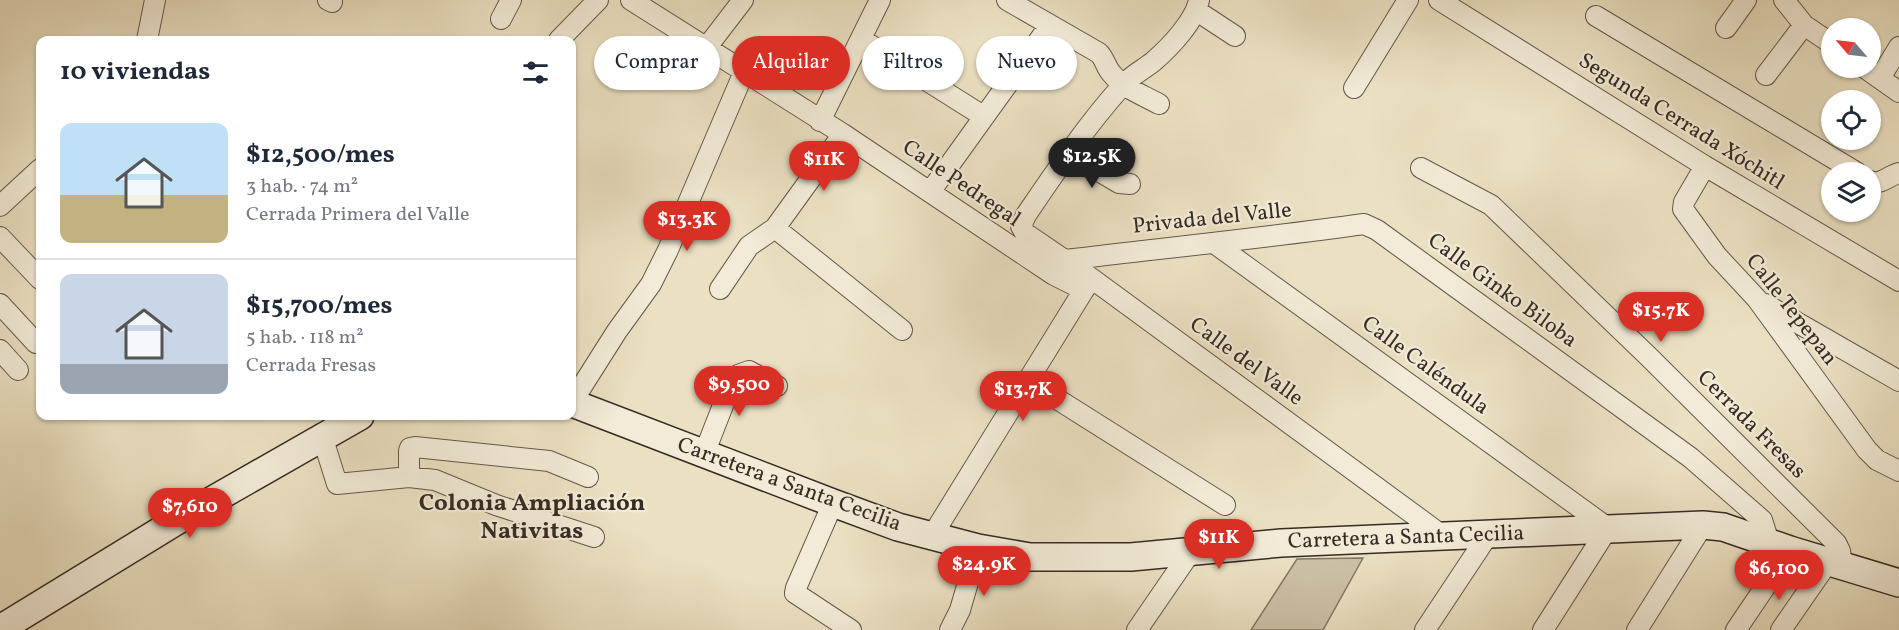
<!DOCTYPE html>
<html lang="es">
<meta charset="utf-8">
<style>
:root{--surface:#fff;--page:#f6f6f7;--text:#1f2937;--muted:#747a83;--line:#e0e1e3;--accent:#d93025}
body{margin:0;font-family:Vollkorn,serif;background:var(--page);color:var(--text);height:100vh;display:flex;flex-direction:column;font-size:22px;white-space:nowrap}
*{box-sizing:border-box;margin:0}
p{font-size:20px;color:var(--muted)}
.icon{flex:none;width:33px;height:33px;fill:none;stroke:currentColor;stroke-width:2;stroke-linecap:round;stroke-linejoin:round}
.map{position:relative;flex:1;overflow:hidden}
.drawer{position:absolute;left:36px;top:36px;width:540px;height:384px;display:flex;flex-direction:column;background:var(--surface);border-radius:12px;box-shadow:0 2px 4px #0004}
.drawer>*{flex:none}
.top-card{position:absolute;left:594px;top:36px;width:570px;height:54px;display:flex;gap:12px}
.needle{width:39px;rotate:298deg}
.controls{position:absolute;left:1821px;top:18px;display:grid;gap:12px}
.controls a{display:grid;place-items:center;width:60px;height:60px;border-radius:50%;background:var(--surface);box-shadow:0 2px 4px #0004;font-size:30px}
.price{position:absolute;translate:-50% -51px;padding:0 14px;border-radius:21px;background:var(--accent);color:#fff;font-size:20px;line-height:39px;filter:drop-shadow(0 2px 3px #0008)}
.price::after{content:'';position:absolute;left:50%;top:36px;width:18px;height:14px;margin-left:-9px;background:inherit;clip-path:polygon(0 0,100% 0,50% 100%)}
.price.current{background:#222;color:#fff}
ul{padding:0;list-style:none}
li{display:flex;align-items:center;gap:18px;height:150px;padding:0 24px}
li+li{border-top:2px solid var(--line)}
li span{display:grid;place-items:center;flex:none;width:168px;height:120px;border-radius:12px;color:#555}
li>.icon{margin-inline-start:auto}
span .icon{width:72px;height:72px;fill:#fffc;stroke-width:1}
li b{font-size:26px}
h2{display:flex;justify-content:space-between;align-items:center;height:72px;padding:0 24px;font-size:26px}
.tag{padding:0 21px;border-radius:27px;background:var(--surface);box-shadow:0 2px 4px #0004;font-size:21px;line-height:54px}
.tag.current{background:var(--accent);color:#fff}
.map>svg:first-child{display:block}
.green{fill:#ccc1a7;stroke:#827665;stroke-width:1.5}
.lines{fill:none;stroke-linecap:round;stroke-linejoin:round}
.minor-casing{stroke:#64584b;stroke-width:22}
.secondary-casing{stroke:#372b23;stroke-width:30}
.minor{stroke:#f2ebd7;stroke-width:20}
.secondary{stroke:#f2ebd7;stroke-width:27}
.labels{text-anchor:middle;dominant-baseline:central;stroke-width:4.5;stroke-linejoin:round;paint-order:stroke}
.street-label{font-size:22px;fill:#372b23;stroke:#f2ebd7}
.neighbourhood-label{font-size:24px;font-weight:bold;fill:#372b23;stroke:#f2ebd7}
</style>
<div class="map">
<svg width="1899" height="630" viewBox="0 0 1899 630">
<rect width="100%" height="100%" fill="#ebe0c2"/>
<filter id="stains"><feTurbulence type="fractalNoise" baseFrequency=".00333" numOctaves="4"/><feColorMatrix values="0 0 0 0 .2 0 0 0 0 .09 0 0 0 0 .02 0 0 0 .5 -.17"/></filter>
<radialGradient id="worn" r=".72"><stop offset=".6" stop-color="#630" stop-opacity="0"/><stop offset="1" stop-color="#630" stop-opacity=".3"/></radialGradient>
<path class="green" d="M1363 558 1323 630H1251L1297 559Z"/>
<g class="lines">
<defs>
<path id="minor" d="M328 0 332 2
M631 0 843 134 1054 275 1084 290
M1007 0 1099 53C1105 59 1106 68 1112 74 1123 88 1143 95 1159 104
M1199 0C1195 21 1170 47 1154 61 1143 70 1130 76 1121 87 1086 126 1056 171 1026 215L1021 226 1025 233 1091 278 1443 536
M1439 0 1705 166 1899 281
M1784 0 1804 25 1832 44
M1197 11 1235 36
M1596 16 1856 172
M501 19 511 0
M1726 28 1746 0
M861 39 983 116
M147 40 155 0
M559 40 598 0
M707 47 743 0
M1865 68 1899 92
M1766 75 1804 25
M1880 78 1899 47
M1354 88 1408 0
M820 121 880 0
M1068 153 1119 183 1130 184
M1705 166 1684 202 1683 209 1717 256 1757 299 1867 450 1877 460 1899 471
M1421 168 1491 205 1649 357 1836 543 1840 551 1842 565
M1870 181C1881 186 1889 175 1899 173
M930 192 1050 25
M0 206 40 169
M775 228 902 330
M0 237 40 279
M1214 243 1608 528 1543 630
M1065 260C1165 248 1264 238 1364 224L1377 230 1428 267 1691 458 1762 520 1769 542
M720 289 749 246 775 228 843 134
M0 304 36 343
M1765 304 1899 381
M0 350 18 370
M1027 380 1225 505
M572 402 617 331 651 284 668 250 744 72
M322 436 337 484 409 477 435 480 496 505 594 537
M704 454 729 390 738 375 749 371 777 386
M409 477V451L410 448 415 447 549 461 588 477
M833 503 796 588 795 593 851 630
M932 536 1090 280
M950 630 960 610 978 548
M1137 630 1192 550
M1425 630 1488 535
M1637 630 1703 525
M1736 630 1790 550
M1781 630 1828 562"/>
<path id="secondary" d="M572 403 833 503 898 527 978 548 1030 557H1131L1281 543 1703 525 1723 527 1790 550 1899 583
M0 629 183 517 360 416"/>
</defs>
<use href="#minor" class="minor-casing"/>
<use href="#secondary" class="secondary-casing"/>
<use href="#minor" class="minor"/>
<use href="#secondary" class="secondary"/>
</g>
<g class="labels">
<g class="street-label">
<text transform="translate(1681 122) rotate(32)">Segunda Cerrada Xóchitl</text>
<text transform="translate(961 184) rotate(34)">Calle Pedregal</text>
<text transform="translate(1212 219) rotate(-6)">Privada del Valle</text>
<text transform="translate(1502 291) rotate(36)">Calle Ginko Biloba</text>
<text transform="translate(1791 310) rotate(52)">Calle Tepepan</text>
<text transform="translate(1246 362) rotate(36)">Calle del Valle</text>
<text transform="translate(1425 366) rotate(36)">Calle Caléndula</text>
<text transform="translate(1751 425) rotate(45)">Cerrada Fresas</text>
<text transform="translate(789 485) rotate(20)">Carretera a Santa Cecilia</text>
<text transform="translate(1406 538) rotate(-2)">Carretera a Santa Cecilia</text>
</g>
<g class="neighbourhood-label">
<text x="532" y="504">Colonia Ampliación<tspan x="532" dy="28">Nativitas</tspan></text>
</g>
</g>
<rect width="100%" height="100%" filter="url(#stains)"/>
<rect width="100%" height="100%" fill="url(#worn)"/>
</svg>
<div class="controls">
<a><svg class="needle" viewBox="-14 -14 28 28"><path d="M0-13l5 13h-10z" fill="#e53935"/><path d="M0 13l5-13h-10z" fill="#747a83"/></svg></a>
<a><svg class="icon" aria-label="locate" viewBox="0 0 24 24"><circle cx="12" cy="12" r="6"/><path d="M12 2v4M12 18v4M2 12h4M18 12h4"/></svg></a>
<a><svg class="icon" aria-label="layers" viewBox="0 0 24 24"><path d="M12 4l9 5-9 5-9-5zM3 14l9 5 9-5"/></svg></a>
</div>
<b class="price current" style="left:1092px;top:189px">$12.5K</b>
<b class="price" style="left:824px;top:192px">$11K</b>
<b class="price" style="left:687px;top:252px">$13.3K</b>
<b class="price" style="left:1661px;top:343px">$15.7K</b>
<b class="price" style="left:739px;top:417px">$9,500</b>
<b class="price" style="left:1023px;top:422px">$13.7K</b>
<b class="price" style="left:190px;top:539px">$7,610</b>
<b class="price" style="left:1219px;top:570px">$11K</b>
<b class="price" style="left:984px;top:597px">$24.9K</b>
<b class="price" style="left:1779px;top:601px">$6,100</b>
<div class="top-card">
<a class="tag">Comprar</a>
<a class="tag current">Alquilar</a>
<a class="tag">Filtros</a>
<a class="tag">Nuevo</a>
</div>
<section class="drawer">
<h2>10 viviendas<svg class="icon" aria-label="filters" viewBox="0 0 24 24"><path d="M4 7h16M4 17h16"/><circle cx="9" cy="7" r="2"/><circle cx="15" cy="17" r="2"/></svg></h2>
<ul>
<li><span style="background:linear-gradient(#bfe0f5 60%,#c2b280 0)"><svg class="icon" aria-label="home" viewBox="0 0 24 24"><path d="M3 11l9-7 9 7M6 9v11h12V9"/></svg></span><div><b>$12,500/mes</b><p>3 hab. · 74 m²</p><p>Cerrada Primera del Valle</p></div></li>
<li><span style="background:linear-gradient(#c9d6e8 75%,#9aa5b1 0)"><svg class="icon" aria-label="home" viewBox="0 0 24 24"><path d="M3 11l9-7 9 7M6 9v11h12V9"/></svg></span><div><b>$15,700/mes</b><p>5 hab. · 118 m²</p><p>Cerrada Fresas</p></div></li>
</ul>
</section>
</div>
